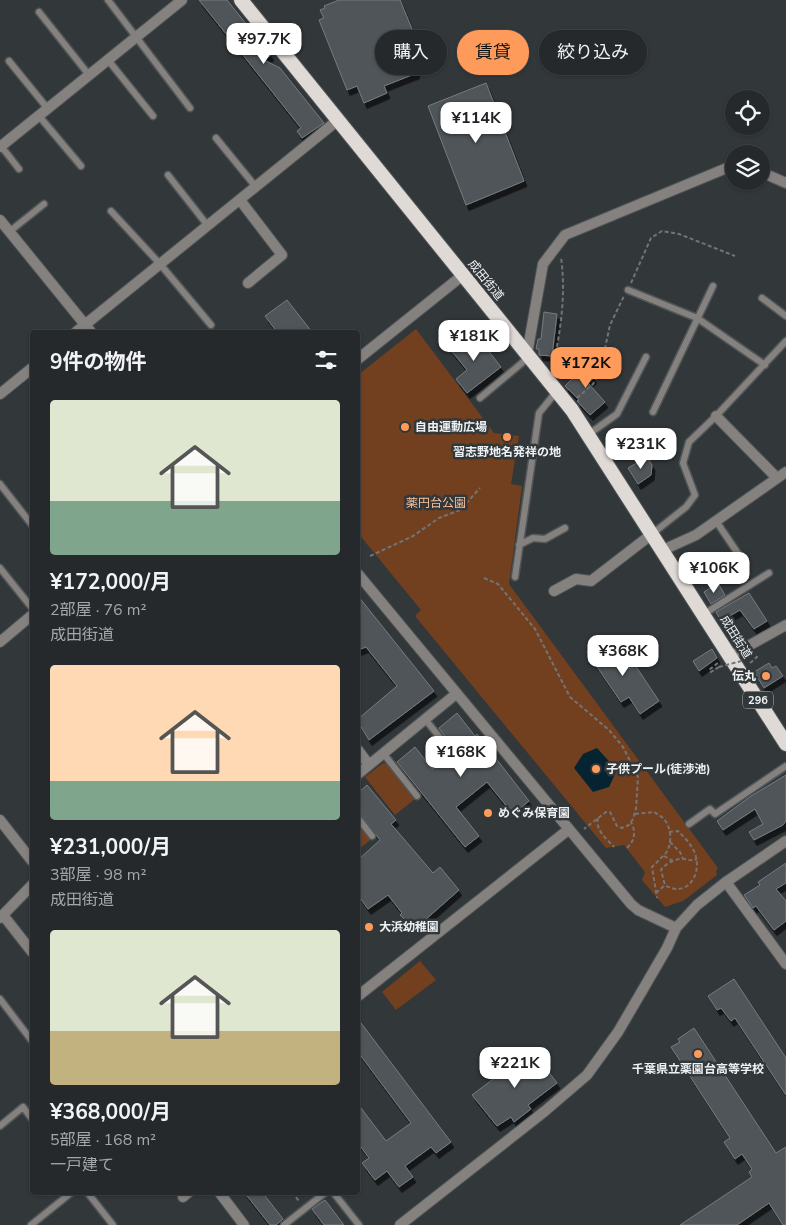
<!DOCTYPE html>
<html lang="ja">
<meta charset="utf-8">
<style>
:root{--surface:#26292c;--page:#323538;--text:#f1f3f6;--muted:#a4a6a9;--line:#424548;--accent:#ff9b5a}
body{margin:0;font-family:"Nunito Sans","Noto Sans JP",sans-serif;background:var(--page);color:var(--text);height:100vh;display:flex;flex-direction:column;font-size:19px;white-space:nowrap}
*{box-sizing:border-box;margin:0}
p{font-size:16px;color:var(--muted)}
.icon{flex:none;width:28px;height:28px;fill:none;stroke:currentColor;stroke-width:2;stroke-linecap:round;stroke-linejoin:round}
.map{position:relative;flex:1;overflow:hidden}
.side{position:absolute;left:30px;top:330px;width:330px;height:865px;display:flex;flex-direction:column;background:var(--surface);border-radius:5px;box-shadow:0 1px 4px #0004,0 0 0 1px var(--line)}
.side>*{flex:none}
.hud{position:absolute;left:375px;top:30px;width:335px;height:45px;display:flex;gap:10px}
.fabs{position:absolute;left:725px;top:90px;display:grid;gap:10px}
.fabs a{display:grid;place-items:center;width:45px;height:45px;border-radius:50%;background:var(--surface);box-shadow:0 1px 4px #0004,0 0 0 1px var(--line);font-size:25px}
.price{position:absolute;translate:-50% -42px;padding:0 11px;border-radius:10px;background:#fff;color:#222;font-size:16px;line-height:32px;filter:drop-shadow(0 1px 2px #0008)}
.price::after{content:'';position:absolute;left:50%;top:30px;width:15px;height:11px;margin-left:-8px;background:inherit;clip-path:polygon(0 0,100% 0,50% 100%)}
.price.selected{background:var(--accent);color:#111}
ul{padding:0;list-style:none}
li{display:grid;align-content:center;gap:10px;height:265px;padding:0 20px}
li span{display:grid;place-items:center;height:155px;border-radius:5px;color:#555}
li>.icon{margin-inline-start:auto}
span .icon{width:90px;height:90px;fill:#fffc;stroke-width:1}
li b{font-size:21px}
h2{display:flex;justify-content:space-between;align-items:center;height:60px;padding:0 20px;font-size:21px}
.chip{padding:0 18px;border-radius:22px;background:var(--surface);box-shadow:0 1px 4px #0004,0 0 0 1px var(--line);font-size:18px;line-height:45px}
.chip.selected{background:var(--accent);color:#111}
.map>svg:first-child{display:block}
.green{fill:#73401f}
.water{fill:#062332}
.building{fill:#4f5458;stroke:#767c80;filter:url(#shadow)}
.lines{fill:none;stroke-linecap:round;stroke-linejoin:round}
.service-casing{stroke:#505558;stroke-width:9}
.minor-casing{stroke:#505558;stroke-width:12}
.tertiary-casing{stroke:#505558;stroke-width:12}
.trunk-casing{stroke:#505558;stroke-width:16}
.path{stroke:#717578;stroke-width:2;stroke-dasharray:4 2.5;stroke-linecap:butt}
.service{stroke:#84817f;stroke-width:6}
.minor{stroke:#84817f;stroke-width:10}
.tertiary{stroke:#84817f;stroke-width:10}
.trunk{stroke:#e0dad6;stroke-width:14}
.path-bridge{stroke:#717578;stroke-width:2;stroke-dasharray:4 2.5;stroke-linecap:butt}
.poi-dot{fill:#ff9b5a;stroke:#32373a;stroke-width:2}
.labels{text-anchor:middle;dominant-baseline:central;stroke-width:5;stroke-linejoin:round;paint-order:stroke}
.shield{fill:#32373a;stroke:#b6b9bc;stroke-width:1}
.shield-label{font-size:11px;font-weight:bold;fill:#eef1f4}
.street-label{font-size:12px;fill:#eef1f4;stroke:#32373a}
.poi-label{font-size:12px;font-weight:bold;fill:#eef1f4;stroke:#32373a;text-anchor:start}
.park-label{font-size:12px;fill:#fbbf9b;stroke:#32373a}
</style>
<div class="map">
<svg width="786" height="1225" viewBox="0 0 786 1225">
<defs>
<filter id="shadow"><feDropShadow dx="3" dy="5.5" stdDeviation="0" flood-color="#0009"/></filter>
</defs>
<rect width="100%" height="100%" fill="#32373a"/>
<path class="green" d="M416 329 494 433 519 436 511 484 522 486 509 584 718 868 716 871 717 875 683 901 665 907 642 880 645 872 624 845 606 848 415 616 421 610 358 533V375Z
M383 763 387 764 415 799 395 815 365 777Z
M358 823 370 840 358 850Z
M420 961 436 980 396 1010 382 992Z"/>
<path class="water" d="M597 748 617 770 609 787 593 792 574 768 583 754Z"/>
<path class="building" d="M199 0H227L271 55 264 60 280 68 324 123 302 138 297 131 301 128Z
M339 0H400L424 58 418 60 421 68 416 70 417 73 384 86 387 93 364 103 357 86 347 90 319 20 324 18 320 10 325 8 324 6Z
M486 83 524 181 466 205 428 106Z
M287 300 305 323 312 332H277L265 316Z
M544 312 557 314 552 356 539 355V349H536L538 339H541Z
M473 331 501 367 467 393 456 379 467 370 450 349Z
M591 360 598 367 596 369 597 371 592 376 594 378 588 383 605 402 590 415 577 401 579 400 565 386Z
M647 457 652 465 651 475 638 484 628 468Z
M718 583 725 595 711 604 704 592Z
M749 593 767 621 754 629 740 610 721 621 716 612Z
M358 596 434 691 369 740 358 722V719L397 686 366 647 358 650Z
M609 638 630 669 635 665 659 701 640 714 629 697 621 702 587 652Z
M712 649 717 658 699 671 693 661Z
M769 663 772 668 776 666 783 676 764 688 754 672Z
M457 713 475 736 477 734 529 801 513 814 487 782 456 807 479 836 465 847 397 762 415 747 432 769 456 751 439 728Z
M786 775V821L783 825 754 840 749 832 763 824 755 809 723 830 717 821 751 796Z
M367 785 396 820 391 824 433 873 440 867 459 890 416 928 409 920 407 922 400 915 402 913 388 895 368 909 358 895V860L380 840 358 811V793Z
M786 863V883L776 889 786 901V921L774 930 756 906 753 908 744 895 760 885 758 882Z
M734 979 786 1058V1095L735 1018 731 1021 721 1008 717 1010 708 996Z
M358 1019 451 1142 436 1153 431 1147 405 1166 413 1177 399 1187 387 1171 375 1180 362 1163 369 1158 358 1143V1104L386 1141 411 1123 358 1052Z
M694 1028 776 1153 786 1147V1225H783L769 1203 737 1225H680L752 1177 749 1172 752 1169 742 1154 735 1159 724 1142 730 1138 671 1047 680 1042 678 1039Z
M532 1050 557 1083 528 1105 531 1109 514 1122 511 1117 497 1126 472 1095Z
M244 1192H262L283 1219 276 1225H270Z
M325 1200 344 1225H324L312 1209Z"/>
<g class="lines">
<defs>
<path id="service" d="M108 0 190 108
M39 12 89 75
M108 60 153 116
M9 61 48 109
M39 116 81 166
M216 138 256 187
M1 146 19 169
M168 175 208 226
M111 211 160 264 211 325
M9 232 44 204
M628 290 697 318 765 365
M762 298 786 316
M480 398 529 357
M653 412 713 286
M589 434 617 414 646 357
M0 484 32 525
M716 521 743 561
M652 534 686 507 695 495 683 463 689 442 716 416 786 341
M519 545 533 538 545 539 565 528
M0 568 32 608
M515 577 539 413 557 391
M704 614 769 573
M425 719 449 749
M383 753 417 796
M358 818 372 836
M689 824 710 809 715 814 786 766
M0 999 32 1041
M0 1126 23 1107 32 1119
M87 1192 113 1225
M333 1192 359 1225
M31 1225 72 1192
M284 1225 326 1192"/>
<path id="minor" d="M0 147 182 0
M761 172 786 183
M240 200 282 255 248 283
M0 220 91 332
M76 332 338 120
M527 354 543 264 565 235 734 165
M0 394 32 368
M716 416 777 478
M663 550 696 535 786 472
M554 591 576 579 591 581 652 534
M0 642 32 615
M358 750 369 765
M358 774 456 694
M0 820 32 861
M726 882 786 964
M3 915 32 952
M358 996 568 830
M219 1192 244 1225
M183 1197 189 1192
M400 1225 545 1111 587 1075 618 1032 642 991"/>
<path id="tertiary" d="M358 359 463 275
M358 574 631 904 638 910 676 928
M730 656 786 625
M0 918 32 885
M642 991 667 948 676 928 697 905 726 882 786 841"/>
<path id="trunk" d="M241 0 572 410 786 744"/>
</defs>
<use href="#service" class="service-casing"/>
<use href="#minor" class="minor-casing"/>
<use href="#tertiary" class="tertiary-casing"/>
<use href="#trunk" class="trunk-casing"/>
<path class="path" d="M631 283 651 238 662 231 679 234 735 256
M553 366C561 329 566 294 561 257
M577 398 593 384 600 372 610 325 624 296
M370 556 413 536 439 518 460 510 480 488
M484 578 498 584 535 629 570 697 609 730 623 747 638 777 636 809 633 819 629 825 622 828 617 826 610 812H606L584 829
M750 663 757 657 755 655
M719 667 711 672 709 670 719 662
M635 814 654 812C657 814 661 816 664 819 672 828 673 848 663 856 659 860 656 863 652 867L657 898
M598 818C595 830 606 838 614 847
M669 832 678 831C685 838 694 847 696 857 701 877 685 898 665 885L661 870C665 864 673 860 680 859 687 858 688 862 697 859
M670 842 680 852 683 859
M627 848C635 840 636 832 631 822
M664 856 673 861
M656 893 665 885
M292 1192 299 1201"/>
<use href="#service" class="service"/>
<use href="#minor" class="minor"/>
<use href="#tertiary" class="tertiary"/>
<use href="#trunk" class="trunk"/>
<path class="path-bridge" d="M719 667 745 660"/>
</g>
<g class="poi-dot">
<circle cx="405" cy="427" r="5"/>
<circle cx="507" cy="437" r="5"/>
<circle cx="766" cy="676" r="5"/>
<circle cx="596" cy="769" r="5"/>
<circle cx="488" cy="813" r="5"/>
<circle cx="369" cy="927" r="5"/>
<circle cx="698" cy="1054" r="5"/>
</g>
<g class="labels">
<rect class="shield" x="743" y="691.5" width="30" height="17" rx="4"/>
<g class="shield-label">
<text x="758" y="700">296</text>
</g>
<g class="street-label">
<text transform="translate(486 280) rotate(51)">成田街道</text>
<text transform="translate(736 637) rotate(58)">成田街道</text>
</g>
<g class="poi-label">
<text x="415" y="427">自由運動広場</text>
<text x="507" y="452" text-anchor="middle">習志野地名発祥の地</text>
<text x="756" y="676" text-anchor="end">伝丸</text>
<text x="606" y="769">子供プール(徒渉池)</text>
<text x="498" y="813">めぐみ保育園</text>
<text x="379" y="927">大浜幼稚園</text>
<text x="698" y="1069" text-anchor="middle">千葉県立薬園台高等学校</text>
</g>
<g class="park-label">
<text x="436" y="503">薬円台公園</text>
</g>
</g>
</svg>
<div class="fabs">
<a><svg class="icon" aria-label="locate" viewBox="0 0 24 24"><circle cx="12" cy="12" r="6"/><path d="M12 2v4M12 18v4M2 12h4M18 12h4"/></svg></a>
<a><svg class="icon" aria-label="layers" viewBox="0 0 24 24"><path d="M12 4l9 5-9 5-9-5zM3 14l9 5 9-5"/></svg></a>
</div>
<b class="price" style="left:264px;top:65px">¥97.7K</b>
<b class="price" style="left:476px;top:144px">¥114K</b>
<b class="price" style="left:474px;top:362px">¥181K</b>
<b class="price selected" style="left:586px;top:389px">¥172K</b>
<b class="price" style="left:641px;top:470px">¥231K</b>
<b class="price" style="left:714px;top:594px">¥106K</b>
<b class="price" style="left:623px;top:677px">¥368K</b>
<b class="price" style="left:461px;top:778px">¥168K</b>
<b class="price" style="left:515px;top:1089px">¥221K</b>
<div class="hud">
<a class="chip">購入</a>
<a class="chip selected">賃貸</a>
<a class="chip">絞り込み</a>
</div>
<section class="side">
<h2>9件の物件<svg class="icon" aria-label="filters" viewBox="0 0 24 24"><path d="M4 7h16M4 17h16"/><circle cx="9" cy="7" r="2"/><circle cx="15" cy="17" r="2"/></svg></h2>
<ul>
<li><span style="background:linear-gradient(#dfe7d0 65%,#7fa58c 0)"><svg class="icon" aria-label="home" viewBox="0 0 24 24"><path d="M3 11l9-7 9 7M6 9v11h12V9"/></svg></span><div><b>¥172,000/月</b><p>2部屋 · 76 m²</p><p>成田街道</p></div></li>
<li><span style="background:linear-gradient(#ffd9b3 75%,#7fa58c 0)"><svg class="icon" aria-label="home" viewBox="0 0 24 24"><path d="M3 11l9-7 9 7M6 9v11h12V9"/></svg></span><div><b>¥231,000/月</b><p>3部屋 · 98 m²</p><p>成田街道</p></div></li>
<li><span style="background:linear-gradient(#dfe7d0 65%,#c2b280 0)"><svg class="icon" aria-label="home" viewBox="0 0 24 24"><path d="M3 11l9-7 9 7M6 9v11h12V9"/></svg></span><div><b>¥368,000/月</b><p>5部屋 · 168 m²</p><p>一戸建て</p></div></li>
</ul>
</section>
</div>
